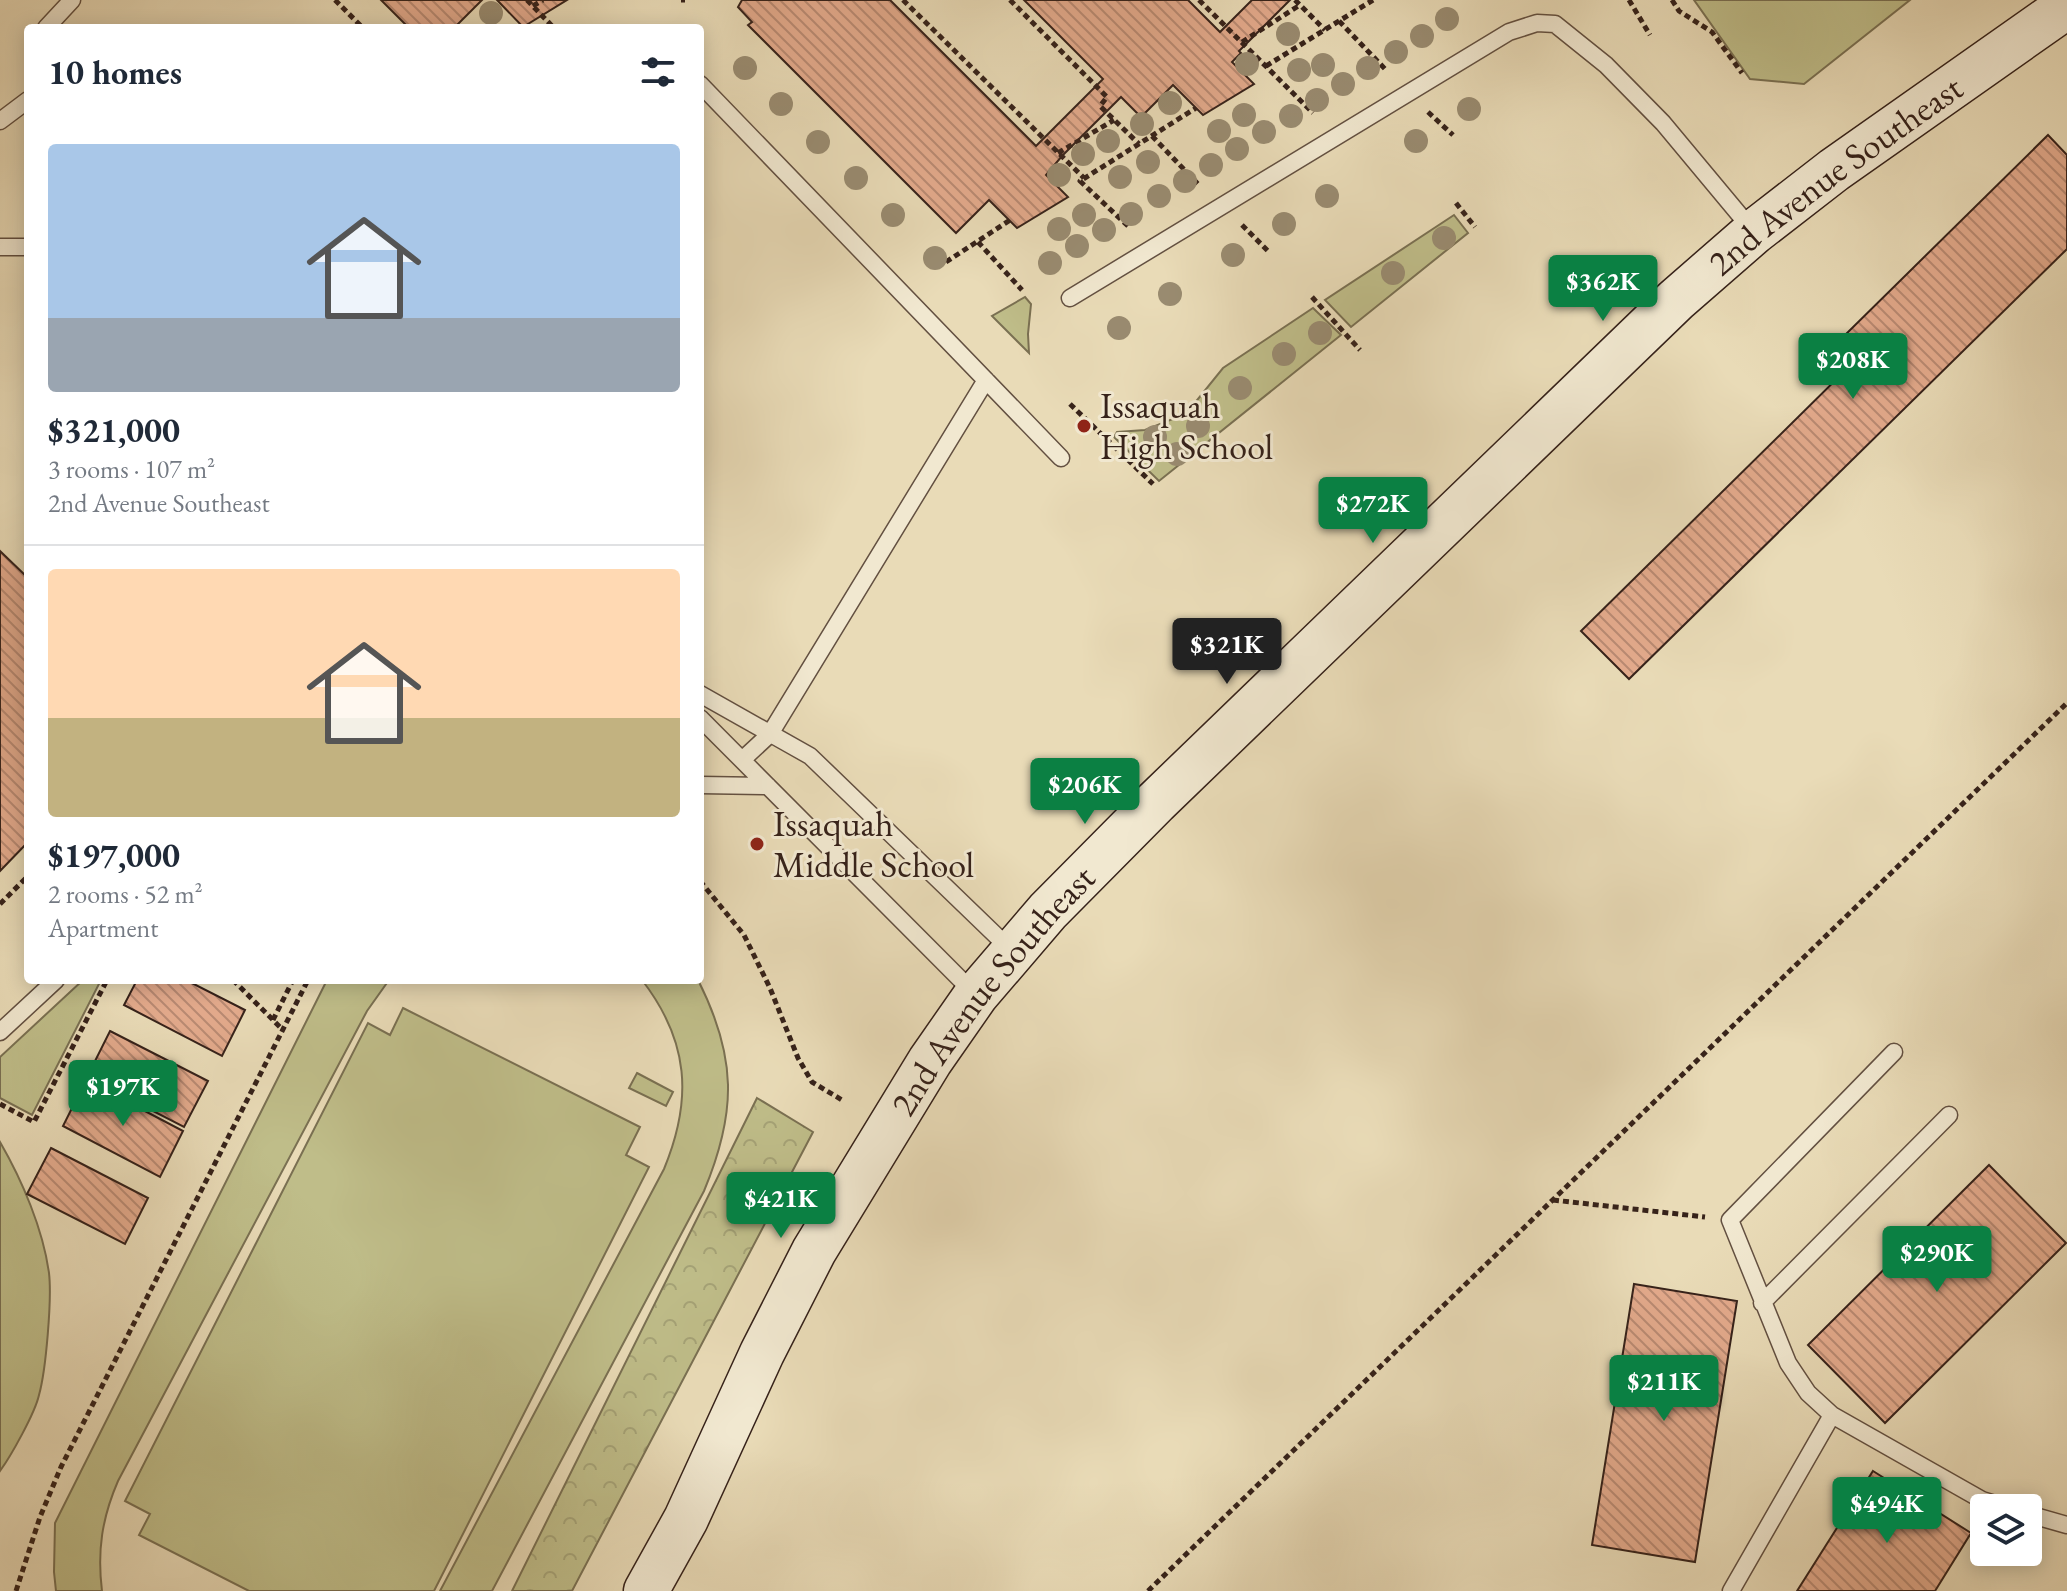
<!DOCTYPE html>
<meta charset="utf-8">
<style>
:root{--surface:#fff;--page:#f6f6f7;--text:#1f2937;--muted:#747a83;--line:#e0e1e3;--accent:#0b8043}
body{margin:0;font-family:"EB Garamond",serif;background:var(--page);color:var(--text);height:100vh;display:flex;flex-direction:column;font-size:30px;white-space:nowrap}
*{box-sizing:border-box;margin:0}
p{font-size:26px;color:var(--muted)}
.icon{flex:none;width:44px;height:44px;fill:none;stroke:currentColor;stroke-width:2;stroke-linecap:round;stroke-linejoin:round}
.map{position:relative;flex:1;overflow:hidden}
.drawer{position:absolute;left:24px;top:24px;width:680px;height:960px;display:flex;flex-direction:column;background:var(--surface);border-radius:8px;box-shadow:0 4px 20px #0003}
.drawer>*{flex:none}
.controls{position:absolute;left:1970px;top:1494px;display:grid;gap:16px}
.controls a{display:grid;place-items:center;width:72px;height:72px;border-radius:8px;background:var(--surface);box-shadow:0 4px 20px #0003;font-size:40px}
.price{position:absolute;translate:-50% -68px;padding:0 18px;border-radius:8px;background:var(--accent);color:#fff;font-size:26px;line-height:52px;filter:drop-shadow(0 2px 4px #0008)}
.price::after{content:'';position:absolute;left:50%;top:48px;width:24px;height:18px;margin-left:-12px;background:inherit;clip-path:polygon(0 0,100% 0,50% 100%)}
.price.active{background:#222;color:#fff}
ul{padding:0;list-style:none}
li{display:grid;align-content:center;gap:16px;height:424px;padding:0 24px}
li+li{border-top:2px solid var(--line)}
li span{display:grid;place-items:center;height:248px;border-radius:8px;color:#555}
li>.icon{margin-inline-start:auto}
span .icon{width:144px;height:144px;fill:#fffc;stroke-width:1}
li b{font-size:34px}
h2{display:flex;justify-content:space-between;align-items:center;height:96px;padding:0 24px;font-size:34px}
.map>svg:first-child{display:block}
.green{fill:#bfbd89;stroke:#7a7052;stroke-width:2}
.forest{fill:url(#forest-crowns);stroke:#7a7052;stroke-width:2}
.building{fill:url(#building-back-hatch);stroke:#36221a;stroke-width:2}
.lines{fill:none;stroke-linecap:round;stroke-linejoin:round}
.lane-casing{stroke:#635041;stroke-width:19}
.secondary-casing{stroke:#36221a;stroke-width:47}
.path{stroke:#36221a;stroke-width:5;stroke-dasharray:6 4;stroke-linecap:butt}
.lane{stroke:#f1e8d0;stroke-width:16}
.secondary{stroke:#f1e8d0;stroke-width:44}
.tree{fill:#998b70}
.poi-dot{fill:#8f2418;stroke:#f1e8d0;stroke-width:3}
.labels{text-anchor:middle;dominant-baseline:central;stroke-width:6;stroke-linejoin:round;paint-order:stroke}
.street-label{font-size:36px;fill:#36221a;stroke:#f1e8d0}
.poi-label{font-size:36px;fill:#36221a;stroke:#f1e8d0;text-anchor:start}
</style>
<div class="map">
<svg width="2067" height="1591" viewBox="0 0 2067 1591">
<defs>
<pattern id="forest-crowns" width="20" height="18" patternUnits="userSpaceOnUse" patternTransform="scale(2)"><rect width="20" height="18" fill="#bfbd89"/><path d="M2 6a3 3 0 1 1 6 0M12 15a3 3 0 1 1 6 0" fill="none" stroke="#a5a276"/></pattern>
<pattern id="building-back-hatch" width="6" height="6" patternUnits="userSpaceOnUse" patternTransform="scale(2)"><rect width="6" height="6" fill="#e3aa8c"/><path d="M-1 5l2 2M0 0l6 6M5-1l2 2" fill="none" stroke="#b98a72"/></pattern>
</defs>
<rect width="100%" height="100%" fill="#e9dbb7"/>
<filter id="stains"><feTurbulence type="fractalNoise" baseFrequency=".0025" numOctaves="4"/><feColorMatrix values="0 0 0 0 .2 0 0 0 0 .09 0 0 0 0 .02 0 0 0 .5 -.17"/></filter>
<radialGradient id="worn" r=".72"><stop offset=".6" stop-color="#630" stop-opacity="0"/><stop offset="1" stop-color="#630" stop-opacity=".3"/></radialGradient>
<path class="green" d="M1694 0H1910L1804 84 1750 79Z
M1454 215 1468 233 1351 327 1325 300Z
M1025 297 1031 304 1028 334 1029 353 992 316Z
M1313 308 1341 335 1159 481 1114 437 1117 432 1145 430 1178 417 1194 404 1223 368Z
M83 980H101L32 1115 0 1098V1057Z
M327 980H389L367 1011 118 1481C102 1518 97 1551 102 1591H56L54 1572 55 1523Z
M642 980H698C737 1057 737 1112 704 1191L492 1591H440L664 1169C693 1099 689 1041 642 980Z
M403 1008 640 1127 626 1155 649 1167 434 1591H249L139 1535 150 1514 125 1501 368 1023 390 1035Z
M637 1073 673 1092 666 1106 629 1088Z
M0 1142C22 1180 43 1229 49 1273 52 1299 46 1370 39 1395 35 1413 11 1456 0 1471Z"/>
<path class="forest" d="M757 1098 813 1132 572 1591H512Z"/>
<path class="building" d="M381 0H482L454 28H409Z
M497 0H567L523 27Z
M742 0H890L1036 146 1103 79 1024 0H1188L1220 32 1252 0H1290L1239 51 1241 53 1232 62 1254 84 1203 115 1173 85 1141 117 1121 97 1062 156 1046 175 1068 197 1017 228 989 200 956 233 748 25 752 22 738 7Z
M2048 135 2067 155V249L1629 679 1581 631 1861 355 1843 337Z
M0 551 28 578V842L0 871Z
M137 980H186L245 1010 222 1056 124 1005Z
M110 1031 208 1081 184 1127 87 1077Z
M86 1080 183 1131 160 1177 63 1126Z
M51 1148 148 1198 125 1244 27 1194Z
M1989 1165 2066 1243 1885 1423 1808 1345Z
M1634 1284 1737 1301 1695 1562 1592 1545Z
M1873 1471 1971 1533 1935 1591H1797Z"/>
<g class="lines">
<defs>
<path id="lane" d="M46 28 72 0
M700 84 1061 458
M0 121 28 100
M0 247H28
M1070 298 1509 32 1537 23 1555 24 1606 65 1663 123 1753 231
M700 694 810 756 1011 950
M700 718 975 994
M742 760 770 734 986 380
M700 785 768 786
M0 1032 56 980
M1894 1052 1730 1220 1788 1363 1808 1393 1832 1415 1982 1500 2008 1508
M1762 1303 1949 1115
M2028 1514 2067 1525
M1731 1591 1832 1415"/>
<g id="secondary">
<path id="s1" d="M646 1591 686 1519 762 1353 814 1251 930 1061 976 995 1048 911 1156 802 1676 300 1754 232 1834 170 2067 6"/>
</g>
</defs>
<use href="#lane" class="lane-casing"/>
<use href="#secondary" class="secondary-casing"/>
<path class="path" d="M335 0 363 28
M527 0 554 28
M681 0H685
M903 0 1084 178
M1010 0 1107 97 1100 106 1139 144
M1199 0 1313 113
M1295 0 1325 30
M1629 0 1650 35
M1672 0 1679 11 1712 32 1742 73
M533 6 543 0
M1339 21 1386 70
M1242 42 1300 5
M1266 66 1373 0
M1428 112 1453 135
M1152 136 1198 184
M1058 153 1114 120
M1456 203 1475 227
M1242 225 1270 253
M1128 226 1080 181 1196 108
M978 242 1022 290
M946 262 1010 220
M1312 297 1360 350
M1070 404 1153 484
M700 881 744 935 770 988 798 1058 812 1082 842 1100
M0 904 28 876
M233 980 283 1030
M273 1020 293 980
M0 1104 34 1122 107 980
M1553 1200 1705 1217
M16 1591 40 1517 61 1467 308 980
M1148 1591 2067 703"/>
<use href="#lane" class="lane"/>
<use href="#secondary" class="secondary"/>
</g>
<g class="tree">
<circle cx="491" cy="13" r="12"/>
<circle cx="1447" cy="19" r="12"/>
<circle cx="1288" cy="34" r="12"/>
<circle cx="1422" cy="36" r="12"/>
<circle cx="1396" cy="52" r="12"/>
<circle cx="1247" cy="64" r="12"/>
<circle cx="1323" cy="65" r="12"/>
<circle cx="745" cy="68" r="12"/>
<circle cx="1368" cy="68" r="12"/>
<circle cx="1299" cy="70" r="12"/>
<circle cx="1343" cy="84" r="12"/>
<circle cx="1317" cy="100" r="12"/>
<circle cx="1170" cy="103" r="12"/>
<circle cx="781" cy="104" r="12"/>
<circle cx="1469" cy="109" r="12"/>
<circle cx="1244" cy="115" r="12"/>
<circle cx="1291" cy="116" r="12"/>
<circle cx="1142" cy="124" r="12"/>
<circle cx="1219" cy="131" r="12"/>
<circle cx="1264" cy="132" r="12"/>
<circle cx="1108" cy="141" r="12"/>
<circle cx="1416" cy="141" r="12"/>
<circle cx="818" cy="142" r="12"/>
<circle cx="1237" cy="149" r="12"/>
<circle cx="1083" cy="154" r="12"/>
<circle cx="1148" cy="162" r="12"/>
<circle cx="1211" cy="165" r="12"/>
<circle cx="1059" cy="175" r="12"/>
<circle cx="1120" cy="177" r="12"/>
<circle cx="856" cy="178" r="12"/>
<circle cx="1185" cy="181" r="12"/>
<circle cx="1159" cy="196" r="12"/>
<circle cx="1327" cy="196" r="12"/>
<circle cx="1131" cy="214" r="12"/>
<circle cx="893" cy="215" r="12"/>
<circle cx="1084" cy="215" r="12"/>
<circle cx="1284" cy="224" r="12"/>
<circle cx="1059" cy="229" r="12"/>
<circle cx="1104" cy="230" r="12"/>
<circle cx="1444" cy="238" r="12"/>
<circle cx="1077" cy="246" r="12"/>
<circle cx="1233" cy="255" r="12"/>
<circle cx="935" cy="258" r="12"/>
<circle cx="1050" cy="263" r="12"/>
<circle cx="1393" cy="273" r="12"/>
<circle cx="1170" cy="294" r="12"/>
<circle cx="1119" cy="328" r="12"/>
<circle cx="1320" cy="333" r="12"/>
<circle cx="1284" cy="354" r="12"/>
<circle cx="1240" cy="388" r="12"/>
<circle cx="1198" cy="426" r="12"/>
<circle cx="1155" cy="437" r="12"/>
<circle cx="1177" cy="454" r="12"/>
</g>
<g class="poi-dot">
<circle cx="1084" cy="426" r="8"/>
<circle cx="757" cy="844" r="8"/>
</g>
<g class="labels">
<g class="street-label">
<text stroke="none"><textPath href="#s1" startOffset="1872">2nd Avenue Southeast</textPath></text>
<text stroke="none"><textPath href="#s1" startOffset="696">2nd Avenue Southeast</textPath></text>
</g>
<g class="poi-label">
<text x="1100" y="405">Issaquah<tspan x="1100" dy="41">High School</tspan></text>
<text x="773" y="823">Issaquah<tspan x="773" dy="41">Middle School</tspan></text>
</g>
</g>
<rect width="100%" height="100%" filter="url(#stains)"/>
<rect width="100%" height="100%" fill="url(#worn)"/>
</svg>
<div class="controls">
<a><svg class="icon" aria-label="layers" viewBox="0 0 24 24"><path d="M12 4l9 5-9 5-9-5zM3 14l9 5 9-5"/></svg></a>
</div>
<b class="price" style="left:1603px;top:323px">$362K</b>
<b class="price" style="left:1853px;top:401px">$208K</b>
<b class="price" style="left:1373px;top:545px">$272K</b>
<b class="price active" style="left:1227px;top:686px">$321K</b>
<b class="price" style="left:1085px;top:826px">$206K</b>
<b class="price" style="left:123px;top:1128px">$197K</b>
<b class="price" style="left:781px;top:1240px">$421K</b>
<b class="price" style="left:1937px;top:1294px">$290K</b>
<b class="price" style="left:1664px;top:1423px">$211K</b>
<b class="price" style="left:1887px;top:1545px">$494K</b>
<section class="drawer">
<h2>10 homes<svg class="icon" aria-label="filters" viewBox="0 0 24 24"><path d="M4 7h16M4 17h16"/><circle cx="9" cy="7" r="2"/><circle cx="15" cy="17" r="2"/></svg></h2>
<ul>
<li><span style="background:linear-gradient(#a9c7e8 70%,#9aa5b1 0)"><svg class="icon" aria-label="home" viewBox="0 0 24 24"><path d="M3 11l9-7 9 7M6 9v11h12V9"/></svg></span><div><b>$321,000</b><p>3 rooms · 107 m²</p><p>2nd Avenue Southeast</p></div></li>
<li><span style="background:linear-gradient(#ffd9b3 60%,#c2b280 0)"><svg class="icon" aria-label="home" viewBox="0 0 24 24"><path d="M3 11l9-7 9 7M6 9v11h12V9"/></svg></span><div><b>$197,000</b><p>2 rooms · 52 m²</p><p>Apartment</p></div></li>
</ul>
</section>
</div>
